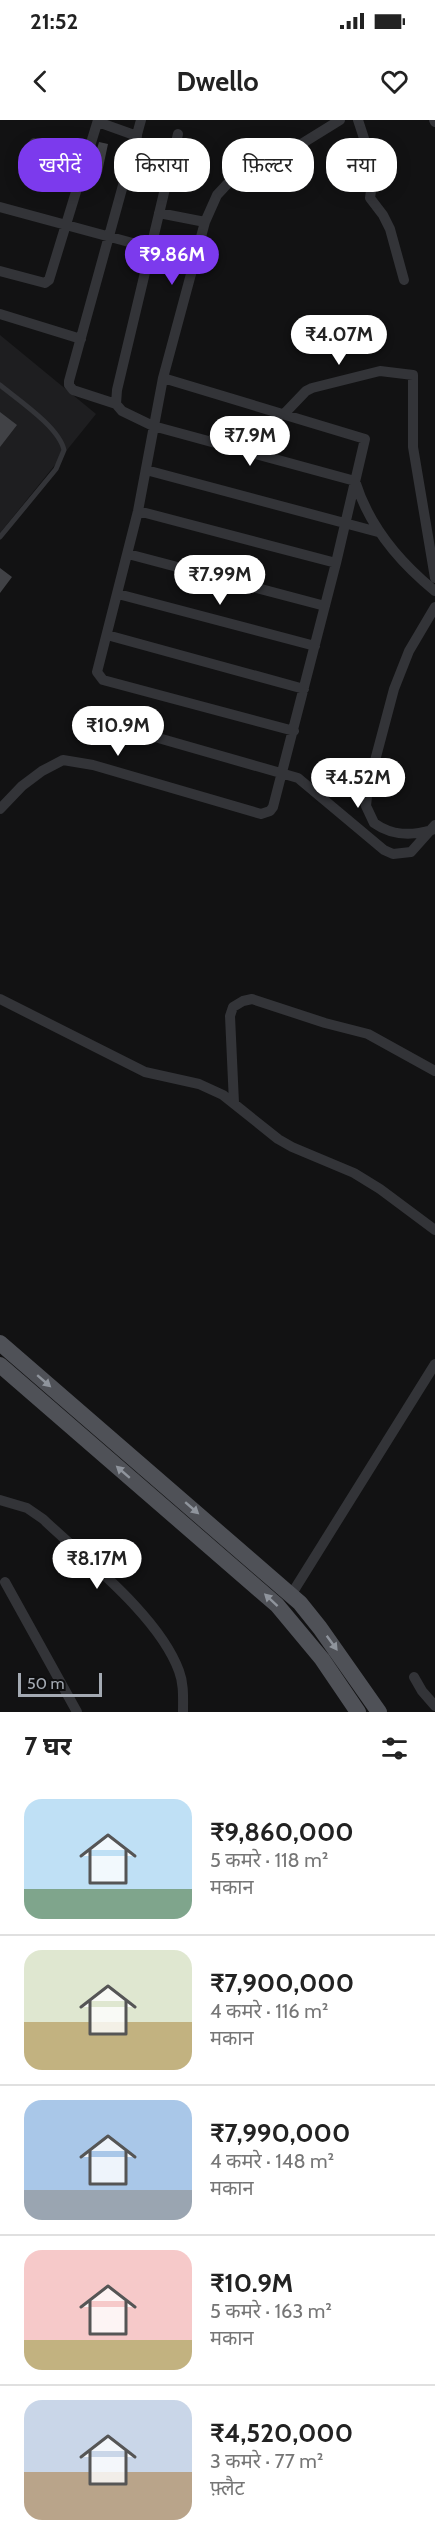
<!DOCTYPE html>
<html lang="hi">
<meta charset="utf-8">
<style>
:root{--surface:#fff;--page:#f6f6f6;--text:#222;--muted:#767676;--line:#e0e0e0;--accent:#7c3aed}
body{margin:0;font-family:Cabin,"Noto Sans Devanagari",sans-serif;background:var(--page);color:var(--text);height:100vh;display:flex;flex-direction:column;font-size:22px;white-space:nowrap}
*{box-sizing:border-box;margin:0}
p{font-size:20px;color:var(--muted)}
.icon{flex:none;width:33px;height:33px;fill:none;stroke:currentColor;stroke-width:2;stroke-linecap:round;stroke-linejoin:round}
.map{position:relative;height:1592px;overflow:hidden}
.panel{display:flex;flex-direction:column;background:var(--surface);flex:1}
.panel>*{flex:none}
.top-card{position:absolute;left:18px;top:18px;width:399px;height:54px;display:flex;gap:12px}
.scale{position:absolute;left:18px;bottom:15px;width:84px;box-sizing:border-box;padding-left:6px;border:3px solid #a4aab3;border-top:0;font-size:16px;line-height:21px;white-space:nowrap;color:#a4aab3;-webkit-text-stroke:4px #0d0d0e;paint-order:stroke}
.price{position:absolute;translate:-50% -51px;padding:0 14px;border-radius:21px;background:#fff;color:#222;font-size:20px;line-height:39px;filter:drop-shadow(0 2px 3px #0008)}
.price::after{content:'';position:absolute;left:50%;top:36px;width:18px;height:14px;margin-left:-9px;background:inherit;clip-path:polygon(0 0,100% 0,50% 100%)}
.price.current{background:var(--accent);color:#fff}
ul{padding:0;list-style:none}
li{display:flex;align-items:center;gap:18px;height:150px;padding:0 24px}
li+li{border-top:2px solid var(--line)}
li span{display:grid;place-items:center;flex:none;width:168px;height:120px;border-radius:18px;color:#555}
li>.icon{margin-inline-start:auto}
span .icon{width:72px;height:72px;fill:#fffc;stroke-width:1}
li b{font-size:26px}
h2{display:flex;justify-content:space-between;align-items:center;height:72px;padding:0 24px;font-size:26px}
.tag{padding:0 21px;border-radius:24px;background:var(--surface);box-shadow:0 3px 15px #0003;font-size:21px;line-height:54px}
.tag.current{background:var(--accent);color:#fff}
.status{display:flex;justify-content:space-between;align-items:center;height:42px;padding:0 30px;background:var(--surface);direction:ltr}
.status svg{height:16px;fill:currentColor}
header{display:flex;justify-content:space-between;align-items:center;height:78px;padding:0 24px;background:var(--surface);font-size:27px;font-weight:800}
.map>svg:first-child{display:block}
.built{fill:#1e1e20}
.building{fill:#414246}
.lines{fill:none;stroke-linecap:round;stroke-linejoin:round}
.lane{stroke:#333438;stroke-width:5}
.street{stroke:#333438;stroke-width:10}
.primary{stroke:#4f5157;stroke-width:16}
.oneway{fill:#8f949c}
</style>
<div class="status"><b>21:52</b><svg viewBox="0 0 49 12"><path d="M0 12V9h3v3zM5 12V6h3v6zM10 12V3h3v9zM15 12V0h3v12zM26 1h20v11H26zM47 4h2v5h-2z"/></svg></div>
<header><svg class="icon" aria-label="back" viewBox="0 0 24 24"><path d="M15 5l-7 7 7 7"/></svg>Dwello<svg class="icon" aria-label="heart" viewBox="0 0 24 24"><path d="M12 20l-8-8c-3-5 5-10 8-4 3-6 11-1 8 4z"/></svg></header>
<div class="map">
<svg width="435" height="1592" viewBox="0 0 435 1592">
<rect width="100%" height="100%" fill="#121213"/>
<path class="built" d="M0 215 96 294 0 413Z"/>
<path class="building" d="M99 22 108 24 102 52 91 50Z
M0 292 17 305 0 327Z
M0 448 12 457 0 473Z"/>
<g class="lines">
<path class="lane" d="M0 265C18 280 59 307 64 330L56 349 0 417"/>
<path class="street" d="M358 0 374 49 370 78 383 95 390 109 404 160
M434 0 435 2
M98 2 137 16
M178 14 117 270 116 284 122 291 153 306 355 361C369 406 398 441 435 471
M34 23 86 37
M0 87 151 128
M159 93 205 102
M0 151 45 163 49 160 98 0
M0 194 81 219
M116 284 73 270 69 265V261L141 0
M284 294 306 271 312 268 380 251 413 255V327L435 458
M146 350 378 412
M138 391 336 443
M128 434 325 486
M118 474 315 526
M107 515 304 569
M85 597 298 658 384 730 393 734 411 732 435 705
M294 611 103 560 97 552 138 391 163 258 205 102 217 75 231 60 298 26 340 0
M0 689 22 666 42 651 63 640 93 645 261 694 270 691 273 687 336 443 365 319 163 258
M432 710C411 716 392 716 374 703L366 686 368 667 394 569 409 531 435 487
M0 879 145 952 199 964 223 975 278 1019 292 1027 354 1053 380 1069 435 1110
M234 983 230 896 233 887 243 881 252 879 325 903 368 914 435 951
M0 1380 27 1388 43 1399C85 1439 159 1496 179 1551 184 1564 183 1578 183 1592
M5 1462 77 1592
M291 1475 435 1244
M414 1557 422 1571 435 1586"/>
<path class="primary" d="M0 1223 300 1483 320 1508 379 1592
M0 1245 277 1485 322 1539 358 1592"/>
</g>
<defs><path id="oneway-solid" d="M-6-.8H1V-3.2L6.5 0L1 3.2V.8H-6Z" transform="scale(1.5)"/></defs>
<g class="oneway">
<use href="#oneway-solid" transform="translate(44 1261) rotate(41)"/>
<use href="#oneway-solid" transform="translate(123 1352) rotate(-139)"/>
<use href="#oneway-solid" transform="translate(192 1388) rotate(41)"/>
<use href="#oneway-solid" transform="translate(271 1480) rotate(-137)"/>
<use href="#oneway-solid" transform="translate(332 1523) rotate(54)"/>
</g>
</svg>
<div class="scale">50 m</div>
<b class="price current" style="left:172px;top:166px">₹9.86M</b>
<b class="price" style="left:339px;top:246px">₹4.07M</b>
<b class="price" style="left:250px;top:347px">₹7.9M</b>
<b class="price" style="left:220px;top:486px">₹7.99M</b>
<b class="price" style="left:118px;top:637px">₹10.9M</b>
<b class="price" style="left:358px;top:689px">₹4.52M</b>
<b class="price" style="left:97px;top:1470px">₹8.17M</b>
<div class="top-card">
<a class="tag current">खरीदें</a>
<a class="tag">किराया</a>
<a class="tag">फ़िल्टर</a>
<a class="tag">नया</a>
</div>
</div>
<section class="panel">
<h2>7 घर<svg class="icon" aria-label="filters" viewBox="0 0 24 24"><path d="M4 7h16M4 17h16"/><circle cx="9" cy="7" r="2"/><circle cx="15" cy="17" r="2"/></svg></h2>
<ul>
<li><span style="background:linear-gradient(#bfe0f5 75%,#7fa58c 0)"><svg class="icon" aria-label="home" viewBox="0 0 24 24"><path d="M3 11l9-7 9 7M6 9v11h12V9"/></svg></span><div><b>₹9,860,000</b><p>5 कमरे · 118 m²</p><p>मकान</p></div></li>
<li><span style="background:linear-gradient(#dfe7d0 60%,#c2b280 0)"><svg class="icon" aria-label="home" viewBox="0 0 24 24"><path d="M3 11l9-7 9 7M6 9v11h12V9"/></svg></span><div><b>₹7,900,000</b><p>4 कमरे · 116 m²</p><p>मकान</p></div></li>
<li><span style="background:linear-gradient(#a9c7e8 75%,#9aa5b1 0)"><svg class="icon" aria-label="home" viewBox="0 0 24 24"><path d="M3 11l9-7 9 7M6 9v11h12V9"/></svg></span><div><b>₹7,990,000</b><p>4 कमरे · 148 m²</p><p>मकान</p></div></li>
<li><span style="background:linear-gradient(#f6c9c9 75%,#c2b280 0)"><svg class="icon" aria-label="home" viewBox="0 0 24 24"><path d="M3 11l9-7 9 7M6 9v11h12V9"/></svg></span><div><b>₹10.9M</b><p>5 कमरे · 163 m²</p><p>मकान</p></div></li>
<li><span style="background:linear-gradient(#c9d6e8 60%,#b9a48a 0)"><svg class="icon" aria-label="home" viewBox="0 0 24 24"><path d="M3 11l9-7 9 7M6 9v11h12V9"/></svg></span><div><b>₹4,520,000</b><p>3 कमरे · 77 m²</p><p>फ़्लैट</p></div></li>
</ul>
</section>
